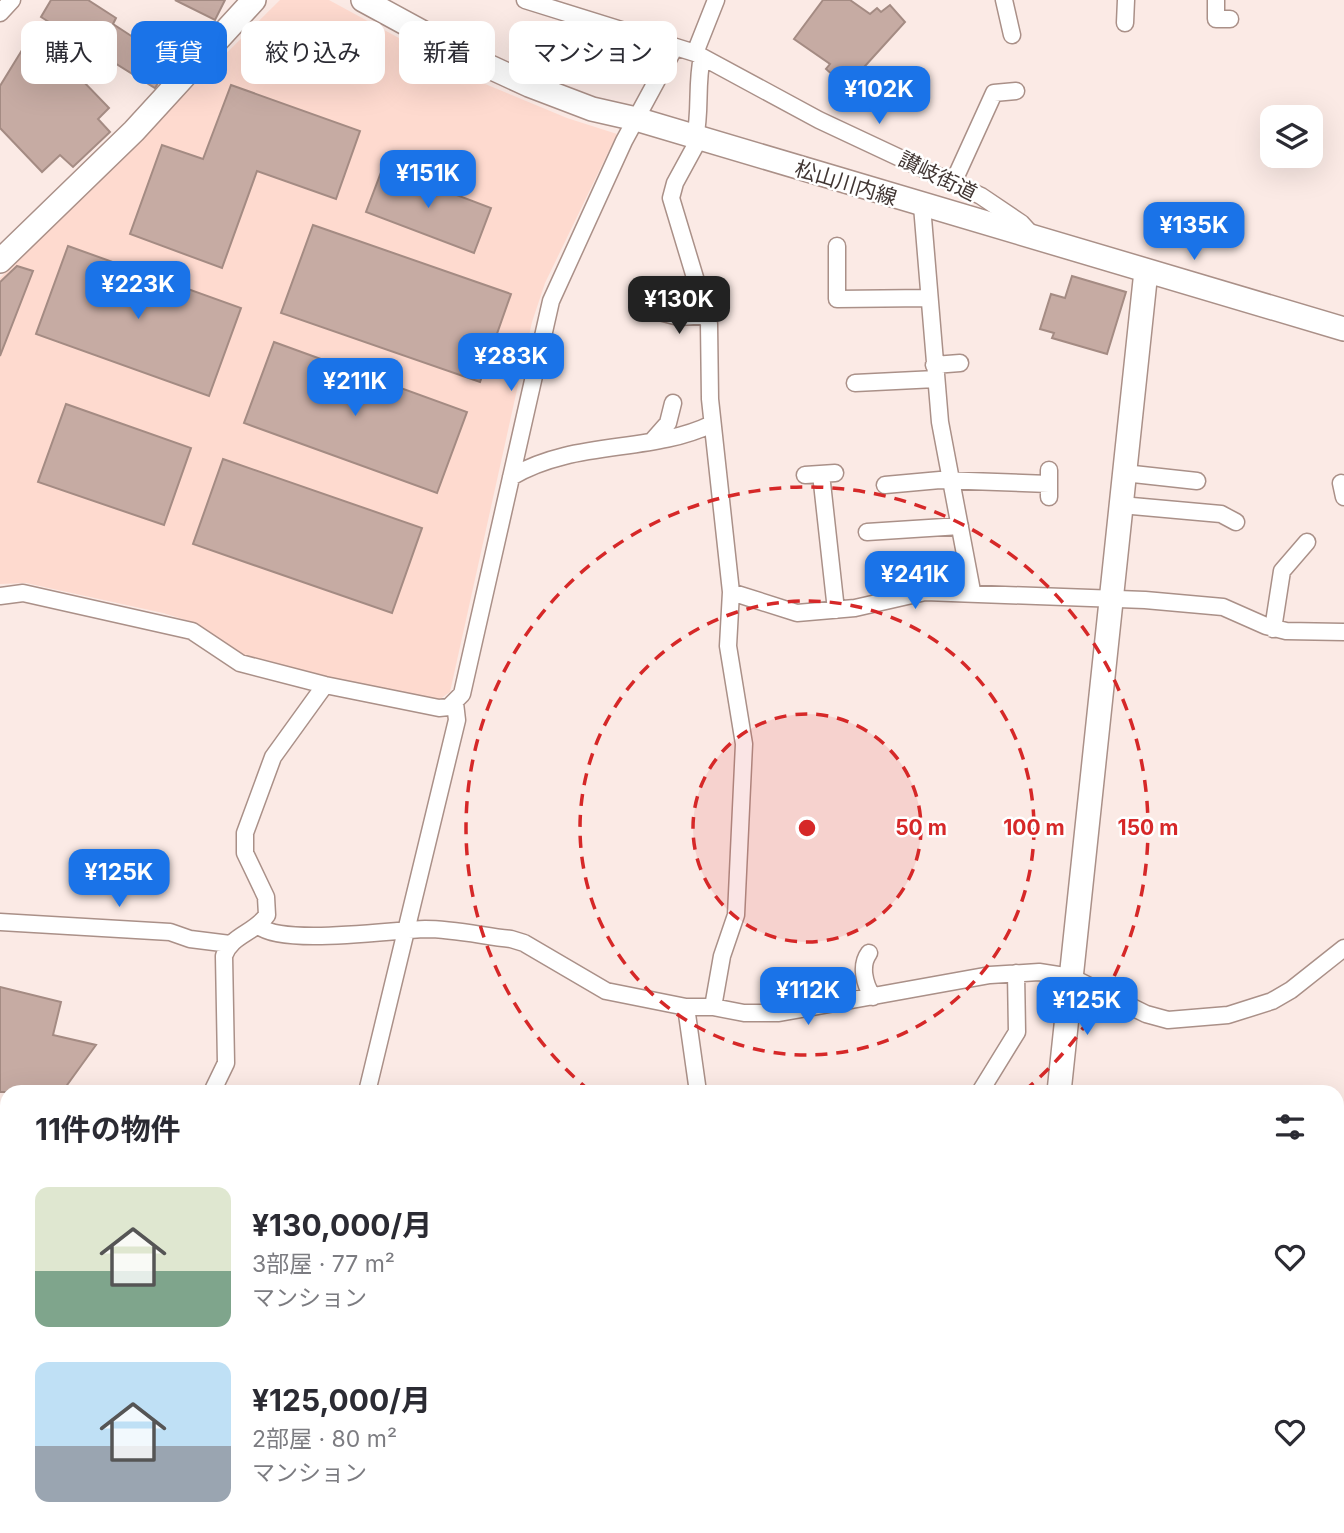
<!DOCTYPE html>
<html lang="ja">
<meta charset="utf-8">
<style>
:root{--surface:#fff;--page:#f7f7f7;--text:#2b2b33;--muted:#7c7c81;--accent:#1a73e8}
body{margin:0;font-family:Inter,"Noto Sans JP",sans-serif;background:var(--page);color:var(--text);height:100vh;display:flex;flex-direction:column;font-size:26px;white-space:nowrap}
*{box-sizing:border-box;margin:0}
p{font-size:23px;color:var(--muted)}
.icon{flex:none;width:38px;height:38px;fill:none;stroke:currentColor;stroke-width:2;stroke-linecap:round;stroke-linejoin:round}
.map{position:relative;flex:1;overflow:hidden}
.panel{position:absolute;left:0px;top:1085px;width:1344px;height:448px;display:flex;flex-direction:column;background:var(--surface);border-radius:21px 21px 0 0;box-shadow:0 7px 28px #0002}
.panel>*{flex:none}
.hud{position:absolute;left:21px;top:21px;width:700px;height:63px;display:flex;gap:14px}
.buttons{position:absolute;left:1260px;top:105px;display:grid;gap:14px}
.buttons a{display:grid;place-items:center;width:63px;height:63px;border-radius:14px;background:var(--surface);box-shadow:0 7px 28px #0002;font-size:35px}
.price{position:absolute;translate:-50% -60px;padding:0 16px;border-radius:14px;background:var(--accent);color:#fff;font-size:23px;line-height:46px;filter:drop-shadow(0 2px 4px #0008)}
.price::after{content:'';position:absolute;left:50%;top:42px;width:21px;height:16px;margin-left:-10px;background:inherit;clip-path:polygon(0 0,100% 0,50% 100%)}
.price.active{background:#222;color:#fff}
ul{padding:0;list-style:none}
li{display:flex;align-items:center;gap:21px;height:175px;padding:0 35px}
li span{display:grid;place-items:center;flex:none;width:196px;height:140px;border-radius:14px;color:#555}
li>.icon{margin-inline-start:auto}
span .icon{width:84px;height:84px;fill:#fffc;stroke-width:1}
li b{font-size:30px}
h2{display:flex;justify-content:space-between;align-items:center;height:84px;padding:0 35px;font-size:30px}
.pill{padding:0 24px;border-radius:14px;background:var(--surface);box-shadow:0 7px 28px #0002;font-size:24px;line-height:63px}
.pill.active{background:var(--accent);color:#fff}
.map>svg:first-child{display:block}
.built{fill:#fedacf}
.building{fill:#c6aba3;stroke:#a48b83;stroke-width:2}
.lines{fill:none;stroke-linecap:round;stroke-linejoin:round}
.street-casing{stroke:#aa9088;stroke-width:19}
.secondary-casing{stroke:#aa9088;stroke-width:26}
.street{stroke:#fff;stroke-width:16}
.secondary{stroke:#fff;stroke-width:23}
.ring{fill:none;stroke:#d62828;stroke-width:3.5;stroke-dasharray:12 9}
.labels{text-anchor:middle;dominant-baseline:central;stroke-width:5;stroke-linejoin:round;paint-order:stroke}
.street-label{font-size:21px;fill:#413633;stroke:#fff}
.centre{fill:#d62828;stroke:#fff;stroke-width:3.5}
.ring-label{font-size:21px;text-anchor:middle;font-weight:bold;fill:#d62828;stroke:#fff;stroke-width:5;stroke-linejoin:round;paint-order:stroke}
</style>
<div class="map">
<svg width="1344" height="1533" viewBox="0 0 1344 1533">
<rect width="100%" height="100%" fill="#fbeae5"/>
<path class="built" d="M280 0H329L478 81 567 118 617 134 545 283 532 322 450 692 433 704 323 680 244 655 192 622 163 613 26 583 0 584V278Z"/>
<path class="building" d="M51 0H88L116 18 113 24 171 62 155 88 41 17Z
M175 0H225L215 20Z
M823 0H850L870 14 877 8 881 12 890 5 905 22 846 87 826 69 830 64 794 39Z
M41 26 84 71 79 77 109 108 98 119 110 132 73 167 60 155 42 172 0 128V86L30 37Z
M231 85 360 131 336 199 257 171 222 268 130 234 162 145 203 159Z
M383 167 491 208 474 253 366 212Z
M313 225 511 294 480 382 281 313Z
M68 246 241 308 209 396 36 334Z
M17 266 33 271 0 356V282Z
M1072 276 1126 292 1107 354 1052 338 1054 333 1040 329 1051 294 1065 298Z
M274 342 467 412 437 493 244 423Z
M66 404 191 448 164 525 38 482Z
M223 459 422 528 392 613 193 544Z
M0 987 61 1002 53 1035 96 1045 62 1092H0Z"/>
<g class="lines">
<defs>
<path id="street" d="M525 0 695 53 819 120 981 196 1021 223 1031 234
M1004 0 1012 35
M1216 0V19H1230
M0 13 12 0
M1125 23 1126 0
M695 53 716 0
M695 138C701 110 696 85 702 57
M699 139 675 183 671 198 709 324 710 399 731 592 728 646 744 744 736 915 722 956 713 1007
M953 183 994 93 1016 91
M922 206 940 422 972 591
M837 246V299L928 298
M656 311 679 317 707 315
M934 365 960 363
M855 383 936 379
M653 440 668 423 673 403
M1124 473 1197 481
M821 474 836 610
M805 475 835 473
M511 477C575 439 650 454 712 424
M1341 483 1344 497
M885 485 940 480 1049 484
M1049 497V470
M1121 505 1221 514 1236 522
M867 532 960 526
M731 592 797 613 855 608 925 592 1145 600 1223 607 1266 626 1286 631 1344 632
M0 596 23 593 192 631 240 663 325 685 439 708 449 707 462 694 551 301 624 141 675 47
M1273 629 1282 571 1307 542
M0 922 170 932 190 939 230 944
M259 926C282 946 391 930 425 929 454 929 483 936 511 939L524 943 606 991 686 1007H713L744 1013H779L990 975 1039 972 1071 977 1146 1014 1168 1020 1228 1015 1272 1001 1291 990 1344 948
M869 953C860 965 864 984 873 997
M686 1007 698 1092
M212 1092 226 1063 224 956C231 935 255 933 267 915L266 897 245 853V833L273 757 325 685
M367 1092 457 720 455 703
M980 1092 1017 1032 1016 973
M0 1331 7 1335
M469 1526 474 1533
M81 1533 83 1526
M268 1533 269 1526
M486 1533V1526
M606 1533 610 1526
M929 1533V1526"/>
<path id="secondary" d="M363 0 466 56 529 85 592 109 636 119 1344 329
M0 261 134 131 254 0
M1059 1092 1146 271
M1014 1533V1526"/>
</defs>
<use href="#street" class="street-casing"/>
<use href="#secondary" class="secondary-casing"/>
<use href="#street" class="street"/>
<use href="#secondary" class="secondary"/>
</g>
<circle cx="807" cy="828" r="114" fill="#d62828" fill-opacity=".12"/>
<g class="ring">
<circle cx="807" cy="828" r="114"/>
<circle cx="807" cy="828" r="227"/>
<path d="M590 1091A341 341 0 1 1 1024 1091"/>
</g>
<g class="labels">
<g class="street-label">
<text transform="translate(938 176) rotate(26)">讃岐街道</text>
<text transform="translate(846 183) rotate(17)">松山川内線</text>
</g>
</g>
<circle cx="807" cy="828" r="10" class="centre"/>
<g class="ring-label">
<text x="921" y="835">50 m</text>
<text x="1034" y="835">100 m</text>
<text x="1148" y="835">150 m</text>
</g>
</svg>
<div class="buttons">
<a><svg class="icon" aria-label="layers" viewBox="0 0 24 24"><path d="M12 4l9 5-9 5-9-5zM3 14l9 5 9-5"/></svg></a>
</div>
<b class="price" style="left:879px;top:126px">¥102K</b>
<b class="price" style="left:428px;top:210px">¥151K</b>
<b class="price" style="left:1194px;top:262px">¥135K</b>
<b class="price" style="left:138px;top:321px">¥223K</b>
<b class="price active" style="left:679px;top:336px">¥130K</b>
<b class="price" style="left:511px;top:393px">¥283K</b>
<b class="price" style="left:355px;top:418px">¥211K</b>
<b class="price" style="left:915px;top:611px">¥241K</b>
<b class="price" style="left:119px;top:909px">¥125K</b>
<b class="price" style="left:808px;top:1027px">¥112K</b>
<b class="price" style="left:1087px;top:1037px">¥125K</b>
<div class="hud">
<a class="pill">購入</a>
<a class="pill active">賃貸</a>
<a class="pill">絞り込み</a>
<a class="pill">新着</a>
<a class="pill">マンション</a>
</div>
<section class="panel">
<h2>11件の物件<svg class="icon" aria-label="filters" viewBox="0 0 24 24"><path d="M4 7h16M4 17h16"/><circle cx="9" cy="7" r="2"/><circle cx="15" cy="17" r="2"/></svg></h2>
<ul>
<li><span style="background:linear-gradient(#dfe7d0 60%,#7fa58c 0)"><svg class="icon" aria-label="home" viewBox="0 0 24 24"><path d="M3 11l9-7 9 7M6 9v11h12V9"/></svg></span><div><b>¥130,000/月</b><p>3部屋 · 77 m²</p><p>マンション</p></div><svg class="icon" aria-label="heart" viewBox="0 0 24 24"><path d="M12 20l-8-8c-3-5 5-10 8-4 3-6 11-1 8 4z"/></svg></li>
<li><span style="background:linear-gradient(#bfe0f5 60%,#9aa5b1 0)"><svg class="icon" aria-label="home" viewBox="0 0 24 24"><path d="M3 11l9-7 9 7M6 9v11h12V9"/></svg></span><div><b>¥125,000/月</b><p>2部屋 · 80 m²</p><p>マンション</p></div><svg class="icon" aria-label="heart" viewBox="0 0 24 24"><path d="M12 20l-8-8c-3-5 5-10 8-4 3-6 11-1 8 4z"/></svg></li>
</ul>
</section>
</div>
